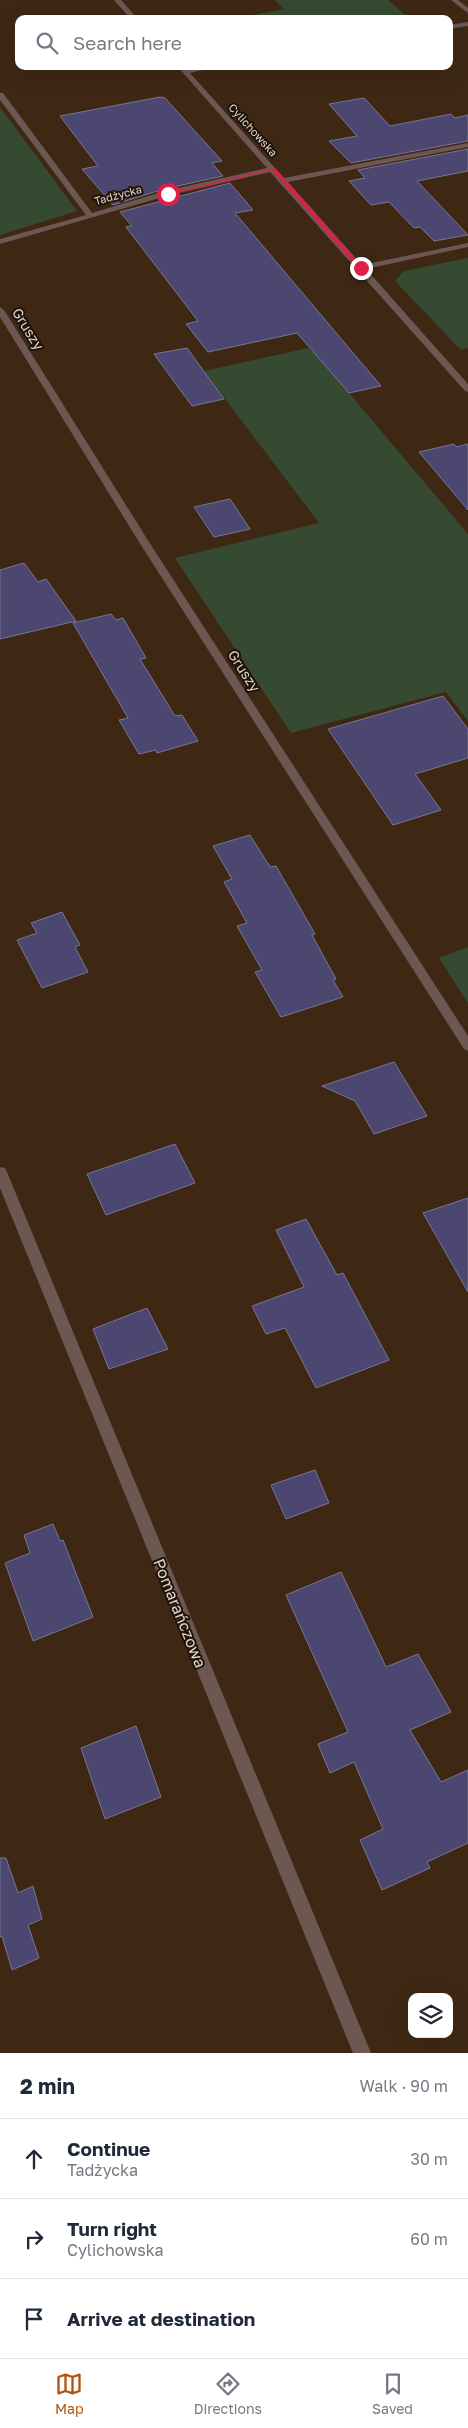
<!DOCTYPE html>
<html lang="en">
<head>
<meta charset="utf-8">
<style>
	:root { --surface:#fff; --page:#f2f2f3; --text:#1f2937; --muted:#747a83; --line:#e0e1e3; --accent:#b45309 }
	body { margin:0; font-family:"Golos Text",sans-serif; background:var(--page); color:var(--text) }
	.controls { position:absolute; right:15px; bottom:15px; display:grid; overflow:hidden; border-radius:10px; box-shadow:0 5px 20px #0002 }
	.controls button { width:45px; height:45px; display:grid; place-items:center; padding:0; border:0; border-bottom:1px solid var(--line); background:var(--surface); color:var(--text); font:25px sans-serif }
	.stop { position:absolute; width:15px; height:15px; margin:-11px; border:4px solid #e11d48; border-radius:50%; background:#fff }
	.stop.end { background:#e11d48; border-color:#fff; box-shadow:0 1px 5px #0008 }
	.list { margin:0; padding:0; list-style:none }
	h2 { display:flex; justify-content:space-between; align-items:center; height:65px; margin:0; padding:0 20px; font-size:21px }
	h2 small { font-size:16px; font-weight:400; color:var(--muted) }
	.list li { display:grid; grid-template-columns:32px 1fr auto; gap:15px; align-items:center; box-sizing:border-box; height:80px; padding:0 20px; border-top:1px solid var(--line) }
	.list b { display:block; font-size:19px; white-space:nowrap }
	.list p { margin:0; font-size:16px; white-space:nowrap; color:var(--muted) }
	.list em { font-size:16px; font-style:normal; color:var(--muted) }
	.icon { flex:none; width:28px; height:28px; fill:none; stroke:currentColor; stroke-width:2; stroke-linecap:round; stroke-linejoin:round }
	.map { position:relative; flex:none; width:468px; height:2053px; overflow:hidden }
	.search { position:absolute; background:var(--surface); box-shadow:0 5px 20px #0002; left:15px; right:15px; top:15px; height:55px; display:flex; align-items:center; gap:12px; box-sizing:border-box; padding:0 18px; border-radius:10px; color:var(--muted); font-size:19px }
	.sheet { height:305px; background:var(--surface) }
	nav { display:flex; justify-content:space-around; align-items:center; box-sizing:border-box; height:70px; border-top:1px solid var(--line); background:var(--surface); font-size:14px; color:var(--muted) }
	nav a { display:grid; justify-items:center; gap:2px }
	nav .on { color:var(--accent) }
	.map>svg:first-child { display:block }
	.green { fill:#364a31 }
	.building { fill:#4c4770; stroke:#787694 }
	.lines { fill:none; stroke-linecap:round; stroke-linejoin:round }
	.minor { fill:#6d5753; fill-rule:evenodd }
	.route { fill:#e11d48 }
	.labels { text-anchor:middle; stroke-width:4; stroke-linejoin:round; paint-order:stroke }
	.far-street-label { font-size:11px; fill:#e1d2c7; stroke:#1d130b }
	.street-label { font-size:14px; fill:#e1d2c7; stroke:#1d130b }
	.near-street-label { font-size:16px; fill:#e1d2c7; stroke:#1d130b }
</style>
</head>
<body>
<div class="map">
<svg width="468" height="2053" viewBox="0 0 468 2053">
	<rect width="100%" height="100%" fill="#3e2814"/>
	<g class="green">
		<path d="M275 0H388L410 19H231L284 9Z"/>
		<path d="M0 107 77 211 0 235Z"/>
		<path d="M468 258V348L461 350 395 281 404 271Z"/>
		<path d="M308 348 322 361 468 534V721L446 692 291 733 175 558 319 523 204 371Z"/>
		<path d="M468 947V1003L439 958Z"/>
	</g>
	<g class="building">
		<path d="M160 97 165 98 222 161 212 163 223 176 164 189 113 205 82 169 98 166 60 116Z"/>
		<path d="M364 98 390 126 451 114 455 118 468 115V141L351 163 329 141 357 136 329 104Z"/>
		<path d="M468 149V171L417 181 468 235 434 241 420 227 414 228 389 202 371 205 349 181 365 178 358 170Z"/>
		<path d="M230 183 253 210 235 213 381 386 349 393 297 333 208 352 186 324 198 321 126 227 132 226 120 212Z"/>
		<path d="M187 348 224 399 192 406 154 354Z"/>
		<path d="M454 444 456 447 468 444V510L419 452Z"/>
		<path d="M230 499 250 529 214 537 194 507Z"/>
		<path d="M24 563 38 582 46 579 76 621 0 639V570Z"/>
		<path d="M111 614 116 620 123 618 146 658 140 659 175 716 182 715 198 741 157 753 156 750 139 754 119 720 128 718 73 623Z"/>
		<path d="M443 696 468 729V758L415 774 441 810 393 825 328 729Z"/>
		<path d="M250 835 270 867 276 866 315 934 312 935 336 979 333 980 343 997 281 1017 255 972 262 970 237 926 247 923 224 882 232 879 213 846Z"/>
		<path d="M62 912 80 945 75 947 88 972 42 988 17 940 37 933 31 923Z"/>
		<path d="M394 1062 427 1116 374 1134 355 1101 322 1086Z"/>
		<path d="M175 1144 195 1183 106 1215 87 1174Z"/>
		<path d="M468 1198V1292L423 1213Z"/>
		<path d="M306 1219 337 1275 343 1273 389 1360 316 1388 285 1328 266 1334 252 1306 304 1287 276 1230Z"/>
		<path d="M147 1308 168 1349 109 1369 93 1329Z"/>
		<path d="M315 1470 329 1503 286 1519 271 1485Z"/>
		<path d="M53 1524 60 1541 63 1540 93 1617 33 1641 5 1563 30 1553 24 1535Z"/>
		<path d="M341 1572 386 1667 418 1654 451 1712 410 1730 441 1782 468 1770V1843L427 1862 430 1868 382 1890 360 1840 383 1829 354 1762 330 1773 318 1744 348 1732 286 1595Z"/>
		<path d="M136 1726 161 1797 105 1819 81 1748Z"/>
		<path d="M0 1858H6L18 1893 33 1886 42 1919 28 1925 39 1958 12 1970 2 1936 0 1937Z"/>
	</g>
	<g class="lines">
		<g class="minor">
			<path d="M114 0H121L138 19H131Z"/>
			<path d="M451 0H458L468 8V13Z"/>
			<path d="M468 22V26L449 29V25Z"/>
			<path d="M177 66H184L187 70 220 66 190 73 284 178 468 143V147L288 182 362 265 468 243V247L366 269 468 384V392L465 391 270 172 170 195 0 244V239L86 215 0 100V93H3L92 213 165 191 267 168Z"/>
			<path d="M0 307 4 310 149 542 468 1036V1051L464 1049 139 542 0 317Z"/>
			<path d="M0 1167 5 1168 7 1172 371 2053H353L0 1188Z"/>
		</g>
	</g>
	<path class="route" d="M275 168 362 267V269H359L272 170 168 195 166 194Z"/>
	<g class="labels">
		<g class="far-street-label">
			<text transform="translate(253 130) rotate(48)" y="4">Cylichowska</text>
			<text transform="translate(118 195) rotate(-15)" y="4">Tadżycka</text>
		</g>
		<g class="street-label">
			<text transform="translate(28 329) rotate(58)" y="5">Gruszy</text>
			<text transform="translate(244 671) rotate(57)" y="5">Gruszy</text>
		</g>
		<g class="near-street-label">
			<text transform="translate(180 1613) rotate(68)" y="6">Pomarańczowa</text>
		</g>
	</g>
</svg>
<div class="controls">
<button><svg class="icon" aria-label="layers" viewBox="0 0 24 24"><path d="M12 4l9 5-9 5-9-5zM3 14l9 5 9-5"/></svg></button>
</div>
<div class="stop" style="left:168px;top:194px"></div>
<div class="stop end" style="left:361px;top:268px"></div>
<div class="search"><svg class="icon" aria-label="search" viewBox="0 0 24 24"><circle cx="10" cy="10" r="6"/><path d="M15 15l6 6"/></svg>Search here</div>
</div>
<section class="sheet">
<h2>2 min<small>Walk · 90 m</small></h2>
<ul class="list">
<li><svg class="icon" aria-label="ahead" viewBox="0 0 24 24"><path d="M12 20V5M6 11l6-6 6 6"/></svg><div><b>Continue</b><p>Tadżycka</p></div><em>30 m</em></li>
<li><svg class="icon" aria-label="right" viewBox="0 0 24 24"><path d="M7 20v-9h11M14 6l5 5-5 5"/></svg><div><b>Turn right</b><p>Cylichowska</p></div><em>60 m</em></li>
<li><svg class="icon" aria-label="arrive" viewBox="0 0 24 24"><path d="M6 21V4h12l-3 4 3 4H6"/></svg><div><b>Arrive at destination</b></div></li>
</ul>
</section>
<nav>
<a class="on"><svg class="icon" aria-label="map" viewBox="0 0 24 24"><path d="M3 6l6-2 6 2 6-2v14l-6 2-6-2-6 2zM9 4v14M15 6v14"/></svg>Map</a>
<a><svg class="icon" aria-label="directions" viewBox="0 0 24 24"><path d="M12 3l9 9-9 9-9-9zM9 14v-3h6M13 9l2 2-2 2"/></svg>Directions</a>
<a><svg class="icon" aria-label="saved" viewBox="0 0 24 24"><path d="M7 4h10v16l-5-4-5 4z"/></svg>Saved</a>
</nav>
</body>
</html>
